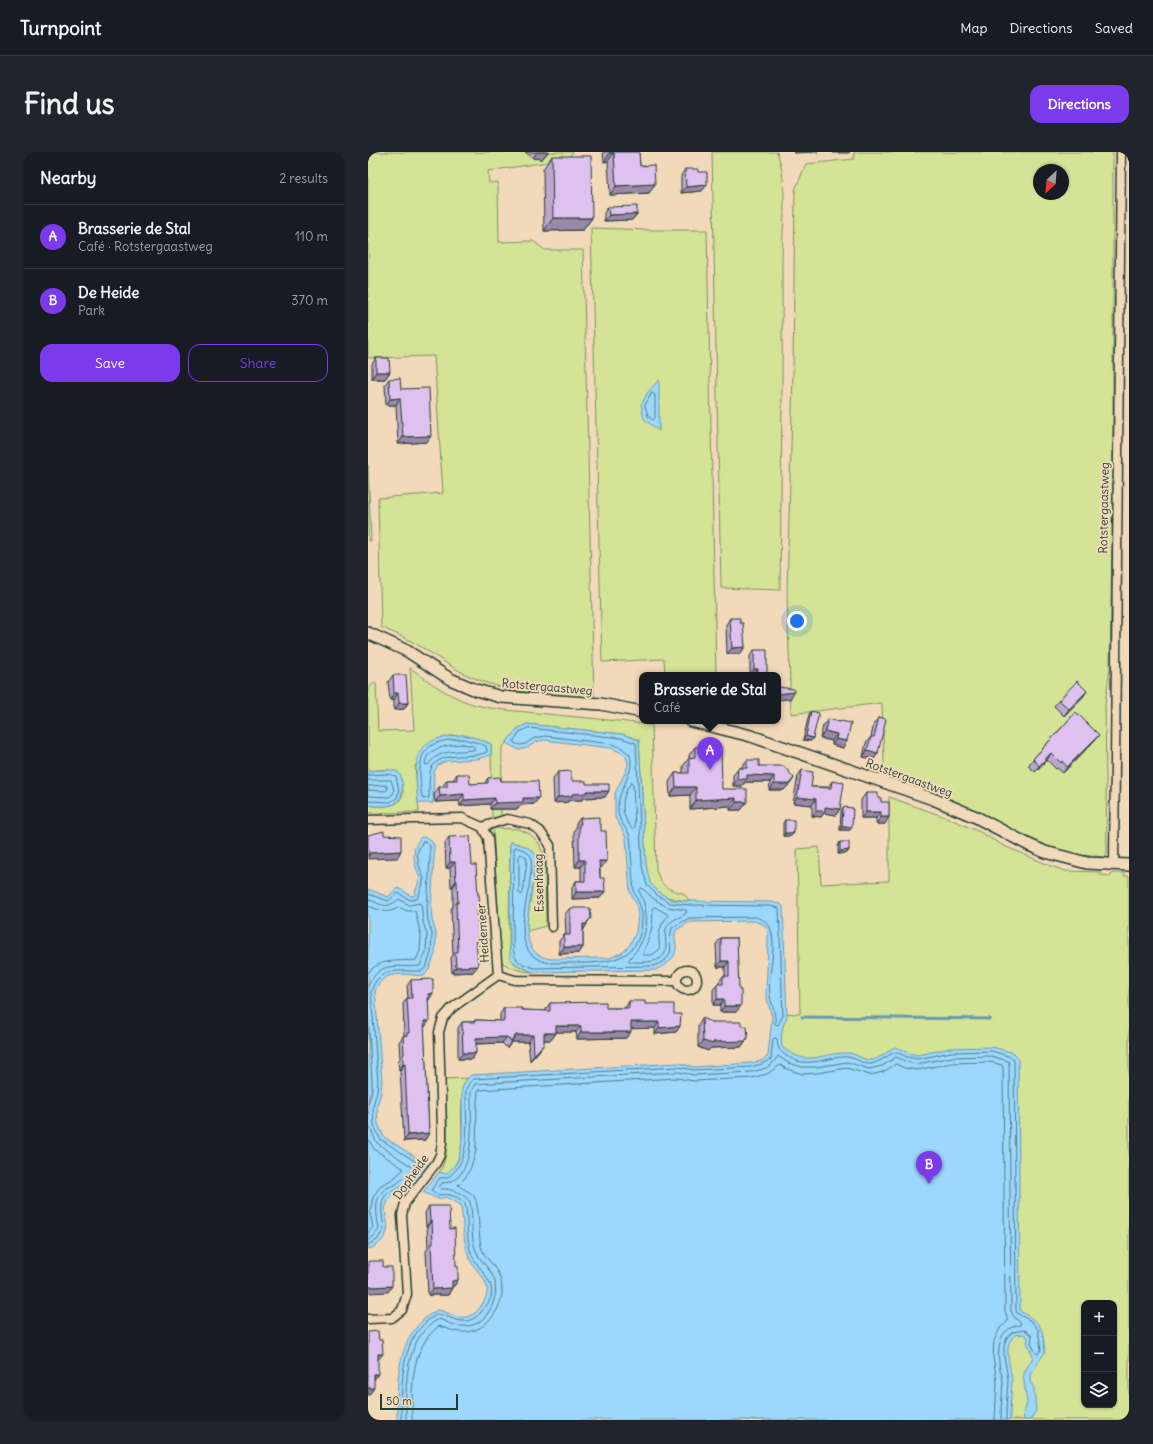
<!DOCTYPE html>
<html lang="en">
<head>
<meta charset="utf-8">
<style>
	:root { --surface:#171b24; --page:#20242c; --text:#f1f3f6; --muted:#9ea1a6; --line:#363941; --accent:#7c3aed }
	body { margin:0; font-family:Delius,sans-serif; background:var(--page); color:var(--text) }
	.controls { position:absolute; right:12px; bottom:12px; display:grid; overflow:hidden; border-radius:8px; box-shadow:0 1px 3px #0004 }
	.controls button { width:36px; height:36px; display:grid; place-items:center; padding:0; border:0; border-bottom:1px solid var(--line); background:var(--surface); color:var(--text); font:20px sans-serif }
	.compass { position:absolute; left:665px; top:12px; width:36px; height:36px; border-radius:50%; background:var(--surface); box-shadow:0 1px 3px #0004; rotate:206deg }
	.scale { position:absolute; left:12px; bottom:10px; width:78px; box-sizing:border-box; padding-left:4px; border:2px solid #1f3d34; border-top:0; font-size:11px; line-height:14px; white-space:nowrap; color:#1f3d34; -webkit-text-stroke:3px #f2d9ba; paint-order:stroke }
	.you { position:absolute; left:429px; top:469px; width:14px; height:14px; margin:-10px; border:3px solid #fff; border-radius:50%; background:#1a73e8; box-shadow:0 0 0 6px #1a73e833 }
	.badge { display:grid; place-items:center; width:26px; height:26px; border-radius:50%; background:var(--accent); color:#fff; font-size:13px; font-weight:700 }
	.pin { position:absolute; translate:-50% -33px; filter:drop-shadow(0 1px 2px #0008) }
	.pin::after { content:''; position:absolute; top:21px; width:14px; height:12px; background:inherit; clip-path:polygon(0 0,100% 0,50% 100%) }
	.popup { position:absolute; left:271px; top:520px; width:142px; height:52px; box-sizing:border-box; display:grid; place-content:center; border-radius:8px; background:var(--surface); filter:drop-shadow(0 1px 3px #0005); font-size:13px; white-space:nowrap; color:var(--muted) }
	.popup b { font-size:15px; color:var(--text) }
	.popup::after { content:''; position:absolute; left:50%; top:100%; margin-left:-8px; border:8px solid transparent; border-top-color:var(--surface) }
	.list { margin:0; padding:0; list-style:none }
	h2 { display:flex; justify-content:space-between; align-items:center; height:52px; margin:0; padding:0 16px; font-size:17px }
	h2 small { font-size:13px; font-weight:400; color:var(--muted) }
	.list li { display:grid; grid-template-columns:26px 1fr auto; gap:12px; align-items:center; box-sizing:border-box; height:64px; padding:0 16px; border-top:1px solid var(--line) }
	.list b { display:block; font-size:15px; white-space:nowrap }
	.list p { margin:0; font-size:13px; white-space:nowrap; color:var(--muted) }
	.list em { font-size:13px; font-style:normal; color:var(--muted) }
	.actions { display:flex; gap:8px; padding:12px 16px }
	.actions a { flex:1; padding:9px 0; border:1px solid var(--accent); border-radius:12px; text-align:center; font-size:14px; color:var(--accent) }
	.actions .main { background:var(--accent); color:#fff }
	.icon { flex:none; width:22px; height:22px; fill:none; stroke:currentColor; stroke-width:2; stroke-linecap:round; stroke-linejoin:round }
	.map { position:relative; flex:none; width:761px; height:1268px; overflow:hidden; border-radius:12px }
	header { display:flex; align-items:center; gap:24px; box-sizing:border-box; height:56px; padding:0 20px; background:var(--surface); border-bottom:1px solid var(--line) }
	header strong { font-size:19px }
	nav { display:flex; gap:22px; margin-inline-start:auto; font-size:14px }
	.intro { display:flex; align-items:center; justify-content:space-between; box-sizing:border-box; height:96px; padding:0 24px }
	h1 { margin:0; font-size:28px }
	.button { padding:10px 18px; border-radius:12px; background:var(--accent); color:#fff; font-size:14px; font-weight:700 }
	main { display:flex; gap:24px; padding:0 24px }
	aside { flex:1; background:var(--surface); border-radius:12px; box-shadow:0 1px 3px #0004 }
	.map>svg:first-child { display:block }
	.green { fill:#d5e396; stroke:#7a9065; fill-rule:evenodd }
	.water { fill:#9cd7fd; stroke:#6a99ad }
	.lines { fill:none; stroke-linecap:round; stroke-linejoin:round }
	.shore { stroke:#517b84; stroke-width:1 }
	.stream { stroke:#6a99ad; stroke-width:3 }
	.minor-casing { stroke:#1f3d34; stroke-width:11 }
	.tertiary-casing { stroke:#1f3d34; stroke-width:14 }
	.minor { stroke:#f2d9ba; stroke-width:8 }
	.tertiary { stroke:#f2d9ba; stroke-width:11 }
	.wall { fill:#bfa6cd; stroke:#1f3d34 }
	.shaded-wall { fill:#9b87a7; stroke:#1f3d34 }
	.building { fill:#dec1ee; stroke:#1f3d34 }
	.labels { text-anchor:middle; stroke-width:4; stroke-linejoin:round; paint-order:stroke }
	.street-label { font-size:12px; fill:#1f3d34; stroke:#f2d9ba }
</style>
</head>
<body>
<header>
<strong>Turnpoint</strong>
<nav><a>Map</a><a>Directions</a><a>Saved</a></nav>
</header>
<div class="intro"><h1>Find us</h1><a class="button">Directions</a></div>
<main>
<aside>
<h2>Nearby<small>2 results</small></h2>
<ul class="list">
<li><span class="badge">A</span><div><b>Brasserie de Stal</b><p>Café · Rotstergaastweg</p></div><em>110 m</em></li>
<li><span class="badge">B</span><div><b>De Heide</b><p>Park</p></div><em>370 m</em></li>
</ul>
<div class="actions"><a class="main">Save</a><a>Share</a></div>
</aside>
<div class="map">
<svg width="761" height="1268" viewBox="0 0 761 1268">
	<rect width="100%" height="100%" fill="#f2d9ba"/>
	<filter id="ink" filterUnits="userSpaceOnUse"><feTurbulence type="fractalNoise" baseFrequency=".025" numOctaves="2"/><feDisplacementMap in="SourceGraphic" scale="8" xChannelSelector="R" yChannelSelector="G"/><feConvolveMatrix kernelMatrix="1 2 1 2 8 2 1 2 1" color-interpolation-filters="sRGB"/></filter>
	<g filter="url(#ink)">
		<g class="green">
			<path d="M0 0H205L200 7 120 19 121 31 130 30V33L131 90 165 89 177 98H215L226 547C183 544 147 543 106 526 84 517 65 501 43 489 34 484 23 480 13 475L10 346 75 341 66 204 0 206Z"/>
			<path d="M344 0H409C421 31 414 77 414 111 415 220 413 329 412 438L353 436Z"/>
			<path d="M486 0H745V313L742 516 737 552 739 700 738 705 700 702 684 697 650 683 607 658 519 627 516 611 514 551 423 562 419 439 425 222 427 38 438 12 486 7ZM671 18H695V42H671Z"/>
			<path d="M223 76 285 78H339L348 523H297L296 507 234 510Z"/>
			<path d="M0 313 3 389H0Z"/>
			<path d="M42 516C63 531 83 546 108 553 128 558 149 559 169 561 207 565 246 568 284 573L288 718C294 735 298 737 315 741L322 749C307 748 292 745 282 732 279 727 279 718 278 713L271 588 254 582 159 572 149 577 134 596 133 665 124 666 123 592 108 586 95 583 83 584 65 589 47 614 51 660 0 661V653C11 655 34 657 35 640 35 634 33 627 31 621 22 616 10 618 0 619V536L8 530 10 579 46 578Z"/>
			<path d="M521 645 580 666 612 680 634 693 683 714 697 719 733 720 732 723 743 724 744 721H757L756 724H761V1268H268L408 913 413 861 432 862 429 697 451 695 453 732 521 729ZM716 1151H746V1253H716Z"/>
			<path d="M125 676 151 677 162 682 171 691 177 708 178 774 159 779V770L168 708 151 692 142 690 141 794 146 811 152 815 165 820C153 820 143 816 133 810Z"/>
			<path d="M100 926 98 928C97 935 94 942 94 949 91 976 102 1003 78 1023L71 1020C85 1003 77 949 76 927Z"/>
		</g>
		<g class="water">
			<path d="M291 228V279L276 267 273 253 280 240Z"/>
			<path d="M159 572 254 582 271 588 278 713 282 731 291 740 304 748 322 749 402 750 412 752 415 754 419 865C413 877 413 882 414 895 441 916 450 901 479 901 487 901 495 908 502 908 511 908 519 899 527 895L533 897 540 901 550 903 582 896 624 895 646 901 650 906 652 1159C675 1173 674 1173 677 1200L662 1223V1229L666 1236 668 1259 662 1268H656L655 1264 659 1251 655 1223 665 1205 659 1190 660 1186 656 1182 647 1183C633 1194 644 1216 644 1231 643 1243 642 1255 642 1268H29C29 1227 28 1181 69 1158 79 1159 88 1167 98 1165 105 1164 110 1159 113 1154 131 1129 105 1122 100 1102 95 1087 95 1070 93 1053L78 1045 70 1047 55 1040 71 1020 78 1022C83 1018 87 1014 90 1008 97 991 93 955 94 936L98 928 103 923 311 911 326 915 382 911 393 909 400 904 404 865 398 843 400 790V778L395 772 386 769 322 770 308 778C306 786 307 786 308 793 309 807 298 813 287 818L165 820C156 816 148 814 142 806V690L157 694 167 701 168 708 159 770C159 788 161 803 182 807L241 806 254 801 261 794 268 781 270 763 268 751 262 740 258 686 253 675 247 666V641L258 619 260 612 258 604 252 600 243 596 176 588 168 590 159 596 151 598 138 591 149 577Z"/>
			<path d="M95 583 108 586 123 592V603L109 607 78 609 70 613 66 620 65 651H50C47 607 41 586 95 583Z"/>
			<path d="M20 618C23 618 27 618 29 620 34 622 33 627 34 631 37 655 19 656 0 653V619Z"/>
			<path d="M53 685 61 686 66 693V706L63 756 64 768 68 781 67 802 61 817 56 824C43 823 24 819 14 828 11 831 9 835 7 839L14 929 13 940 9 954 10 972 16 985 60 1013 47 1034 43 1031C39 1034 37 1037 33 1039 28 1043 22 1043 19 1051 13 1064 26 1074 15 1087 11 1092 6 1096 0 1097V737L20 745 29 736 34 738 43 744H46L52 726C46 711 42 698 53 685Z"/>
		</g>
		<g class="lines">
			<g class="shore">
				<path d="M284 241 287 243V266L285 268 280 264 277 254Z"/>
				<path d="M160 576 253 586 268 591 274 714 279 733 289 743 302 751 322 753 401 754 411 756 415 864 410 873 407 872C408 861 404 854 402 844 399 824 409 798 403 778 401 770 394 767 387 765L321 766 304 776C298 795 312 803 286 814L166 816C150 810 146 810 145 793L146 697 147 695 156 698 163 704C168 735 132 803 182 811 221 810 276 820 274 763 274 753 267 746 266 737 264 725 264 713 263 700 263 696 263 690 262 685 260 677 252 671 251 664 245 639 268 625 262 603L254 596 244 592 177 584C174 585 170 585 167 586 158 590 157 596 146 591V588L152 580Z"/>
				<path d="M95 587 107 590 118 594 119 600C102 608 68 597 62 620 61 628 61 637 61 646L55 647C52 640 53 632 52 625 50 593 67 588 95 587Z"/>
				<path d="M95 592 105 594 107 597 105 598C88 600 71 597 60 613L57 612C58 595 82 593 95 592Z"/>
				<path d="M0 623 19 622 28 624 31 639 29 646 22 650 0 649"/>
				<path d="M0 628H23L26 638 25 642 21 645 0 644"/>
				<path d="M263 631 265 633 267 675 265 677C252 666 252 644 263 631Z"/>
				<path d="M0 634 18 633 20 637 18 639 0 638"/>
				<path d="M153 702 158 705 159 708 155 741 153 743 151 741V704Z"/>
				<path d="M274 736 286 747 299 755 318 758 319 760C314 765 305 767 301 772 295 779 298 787 298 794 299 813 274 810 262 810L261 807C281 787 283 763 271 739Z"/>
				<path d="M0 742 20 749 30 741 42 748 49 747 54 735 56 726 51 714 49 701 54 690H59L62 694V706L59 757 60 769 64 781 63 801 58 815 54 819C32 820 11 813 3 840L10 929 9 939 5 954 6 973 12 987 53 1013 54 1016 46 1027C38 1028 37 1033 30 1037 27 1038 24 1039 21 1040 9 1049 15 1065 16 1077L9 1088 0 1093"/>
				<path d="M0 747C15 753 17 758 31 747L41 753 53 751 55 770 59 782 58 800 52 814C28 817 14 806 0 834"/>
				<path d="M0 754C12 758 20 763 31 755L39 759H47L53 783 52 799 48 808C30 810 13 805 0 821"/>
				<path d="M287 755 299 762 300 764C294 770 290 779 291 789 291 793 292 794 291 798L284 803H276L275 801C281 787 287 772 284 757Z"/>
				<path d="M0 863 4 929V938L0 952"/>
				<path d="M0 959 1 974 9 991 47 1017 44 1022C36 1024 34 1028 28 1032 25 1034 22 1034 19 1036 4 1044 9 1063 11 1077L6 1084 0 1088"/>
				<path d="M0 986 6 997 36 1017 25 1027 13 1033 5 1045 2 1061 5 1075 0 1081"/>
				<path d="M33 1268C34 1230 31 1184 69 1162 78 1163 86 1169 96 1169 103 1169 110 1165 114 1159 137 1135 113 1123 104 1103 97 1087 101 1068 97 1051 89 1044 80 1041 70 1043L63 1038 72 1026H79C106 1008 97 966 98 937L102 930 106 927 310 915 326 918 383 915 394 912 403 907 405 887 407 886 409 887C410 898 411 898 419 904 438 918 460 904 480 905 488 906 496 913 503 912 513 910 519 903 528 900L539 905 550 907 583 900 624 899 643 905 646 907 648 1159 650 1162 663 1169 670 1177 673 1198 670 1202 668 1201 663 1191 664 1184 657 1178 645 1180C628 1191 640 1215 640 1230 639 1243 638 1255 638 1268"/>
				<path d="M38 1268C38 1234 35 1186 71 1167 79 1170 87 1175 97 1174 120 1174 132 1145 126 1126 122 1117 113 1110 109 1101 101 1085 106 1066 102 1050 96 1041 82 1036 73 1037L71 1035 74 1031C111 1031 102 963 103 939L107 932 310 920 326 923 384 920 398 916 405 911 410 904 420 911 434 915H449L479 910 501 917 514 914 528 905 537 909 549 912 584 905 623 904 640 909 641 910 643 1159 646 1165 653 1171 652 1173C629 1176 629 1199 632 1218 633 1222 635 1226 635 1230 634 1243 633 1255 633 1268"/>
				<path d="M44 1268C44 1235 42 1196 71 1174 80 1177 89 1181 98 1180 117 1179 135 1157 134 1138 134 1134 133 1129 132 1126 129 1115 118 1108 114 1097 109 1084 113 1053 105 1043 101 1039 94 1037 90 1033L97 1026 103 1015 108 998 109 950 110 938 309 926 326 929 384 926 399 922 412 913 419 917 434 922 450 921 479 916 502 923 515 920 528 912 536 916 549 918 584 911 622 910 634 913 635 915 637 1158 640 1169 632 1176 626 1189 625 1205 629 1230 627 1268"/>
			</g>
			<path class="stream" d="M434 865 622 867"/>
			<g class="minor-casing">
				<g id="minor">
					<path d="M0 668 94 666 114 675 120 686 130 823 147 828 308 829"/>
					<path d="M114 675 139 667 162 672 172 679 182 693 184 775"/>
					<path d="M746 712 753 0"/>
					<circle cx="319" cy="828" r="10"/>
					<path d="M0 1167 24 1166 34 1158 39 1142 34 1063 37 1051 68 1011 72 1003 74 991V978L71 880 75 866 84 856 130 823"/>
				</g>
			</g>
			<g class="tertiary-casing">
				<g id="tertiary">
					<path d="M0 481 39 499 82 527 108 538 133 545 233 552 274 560"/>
					<path d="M323 569 383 584 565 647 608 665 661 693 677 700 719 711 761 713"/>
				</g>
			</g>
			<use href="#minor" class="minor"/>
			<use href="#tertiary" class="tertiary"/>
		</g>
		<g class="wall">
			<path d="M157 0H180L174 7 165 6Z"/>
			<path d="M235 0H271L272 14 287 32 281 41 242 43 240 9 236 10Z"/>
			<path d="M184 4 224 66 215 78 176 79 175 17Z"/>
			<path d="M317 17 330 20 334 39 313 41V24Z"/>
			<path d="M240 55 269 62 264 68 236 69V61Z"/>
			<path d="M8 206 22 220 17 227H4V212Z"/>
			<path d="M21 227 59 290 30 292 28 253H18L17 233Z"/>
			<path d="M362 466 372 471 377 495 372 502H359L358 473Z"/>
			<path d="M386 498 399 523H382V504Z"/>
			<path d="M25 523 40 551 36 557 26 558V548H22L20 530Z"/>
			<path d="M719 539 714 546 696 564 686 554 691 548Z"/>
			<path d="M443 559V589L435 588 441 562Z"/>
			<path d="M708 560 726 589 695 621 689 616 688 617 679 608 667 620 660 614 665 607Z"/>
			<path d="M511 565 510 601 506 607 495 605 498 591 503 585 506 571Z"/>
			<path d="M460 567 471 570 472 569 479 589 475 596 464 593V589L452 586 455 574Z"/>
			<path d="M327 595 354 637 379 650 373 658H362V654L322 657V643L302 644 301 630 307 621H315V614L321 606V603Z"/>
			<path d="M379 608 391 614 426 626 422 632 416 638H401L402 630H377L374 634H365V623L370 616H374V614Z"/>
			<path d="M434 618 443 635H460L464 629 468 663 456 661 453 665 444 664V653L425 651 430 624Z"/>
			<path d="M190 620 204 629 218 632 237 645 215 646 214 648H201L200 650 186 651 185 626Z"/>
			<path d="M89 622 102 632H116L120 626 133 629 166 652 153 653 150 657H122V652L92 654 91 649 67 650 66 642 71 635H74L79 628H85Z"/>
			<path d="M498 641 510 646 513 650 517 672H508V666H493V648Z"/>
			<path d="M475 655 482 678H472L473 659Z"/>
			<path d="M212 666 234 715 232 716V746L204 747V735L208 729H213V715H207L206 678 208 676V672Z"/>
			<path d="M417 668 423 684H415V671Z"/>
			<path d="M81 685 104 713 110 743 112 757 109 761 111 787 108 791 105 820 84 821 83 806 85 803 83 757 85 754V735H83L82 716H78L77 691Z"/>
			<path d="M472 690 481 698 479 701 470 702V694Z"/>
			<path d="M202 756 219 771 215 779V795L211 801 191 802V789L196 783H198L197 762Z"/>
			<path d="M353 786H369L368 860H352V853H345V838L349 832H350V831L355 824H357V815H349L348 792Z"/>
			<path d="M43 828 65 841 60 848 57 875H56L61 981 57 988 36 989 32 918H31L30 909 32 907 31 890 35 884 36 883 35 852 39 846H40L39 834Z"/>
			<path d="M261 849 277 852 306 862 312 874 308 880 287 882V876H263L258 886 209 887 208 880H188V881L183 888H176L171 899 162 909 160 890H144L139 896 134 891 108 892 104 907H90V876L94 870H105L107 868 132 869V862L136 856 154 858 178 859V857L182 851 238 856H257Z"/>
			<path d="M334 866 344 870 373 874 380 886 373 895 343 896 340 899 330 895V873Z"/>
			<path d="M61 1054 82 1077 90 1128 86 1134 84 1135 80 1143H60L58 1099 60 1096 59 1075H58L57 1061Z"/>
		</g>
		<g class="shaded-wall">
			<path d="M169 0H180L174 7 165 6Z"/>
			<path d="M426 0H450L425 1Z"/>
			<path d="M466 0H482L481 1H465Z"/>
			<path d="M242 1H246L240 9 236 10Z"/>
			<path d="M287 32 281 41 242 43 248 34Z"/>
			<path d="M339 33 334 39 313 41 318 35Z"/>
			<path d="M269 62 264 68 236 69 241 63Z"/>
			<path d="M185 66H224L215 78 176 79Z"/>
			<path d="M8 220H22L17 227H4Z"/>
			<path d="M32 246 28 253H18L22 247Z"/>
			<path d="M63 284 59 290 30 292 35 285Z"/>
			<path d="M377 495 372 502H359L364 496Z"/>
			<path d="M386 517H390L386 523H382Z"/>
			<path d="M719 539 714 546 696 564 701 557Z"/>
			<path d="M426 540 422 547 410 548V542Z"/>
			<path d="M26 541H30L26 548H22Z"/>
			<path d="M31 551H40L36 557 26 558Z"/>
			<path d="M457 579 469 582 464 589 452 586Z"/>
			<path d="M731 583 726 589 695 621 699 615Z"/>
			<path d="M438 584 445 586 443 589 435 588Z"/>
			<path d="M468 587 479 589 475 596 464 593Z"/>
			<path d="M499 598 510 601 506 607 495 605Z"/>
			<path d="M683 601 679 608 667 620 671 614Z"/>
			<path d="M379 623 406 624 402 630H377L374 634H365L369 627Z"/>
			<path d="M426 626 422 632 416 638H401L406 632Z"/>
			<path d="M308 635H328L322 643 302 644Z"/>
			<path d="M218 639H241L237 645 215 646 214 648H201L200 650 186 651 190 645Z"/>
			<path d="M96 642 91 649 67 650 72 644Z"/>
			<path d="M429 645 448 647 444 653 425 651Z"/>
			<path d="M127 646 122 652 92 654 96 648Z"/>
			<path d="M155 646H171L166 652 153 653 150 657H122L127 651Z"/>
			<path d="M368 646 362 654 322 657 328 648Z"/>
			<path d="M368 650H379L373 658H362Z"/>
			<path d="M457 655 472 657 468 663 456 661 453 665 444 664 448 659Z"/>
			<path d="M498 660H513L508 666H493Z"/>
			<path d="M513 665H521L517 672H508Z"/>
			<path d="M474 675H484L482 678H472Z"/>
			<path d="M417 681H426L423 684H415Z"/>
			<path d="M481 698 479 701 470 702 472 699Z"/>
			<path d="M33 699 29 706 0 707V703L1 701Z"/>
			<path d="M211 708H217L213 715H207Z"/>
			<path d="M231 709H239L234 715 227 716Z"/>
			<path d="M82 710H87L82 716H78Z"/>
			<path d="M88 729H89L85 735H83Z"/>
			<path d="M208 740H237L232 746 204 747Z"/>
			<path d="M223 766 218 772H219L215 779V772Z"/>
			<path d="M196 795H215L211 801 191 802Z"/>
			<path d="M353 809H361L357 815H349Z"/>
			<path d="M110 814 105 820 84 821 88 815Z"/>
			<path d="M65 841 61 848H56L60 842Z"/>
			<path d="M349 847H356L352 853H345Z"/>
			<path d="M356 854H373L368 860H352Z"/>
			<path d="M56 869H61L57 875H52Z"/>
			<path d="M263 870H291L287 876 258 877Z"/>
			<path d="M188 874H213L208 880H183Z"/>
			<path d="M312 874 308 880 287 882 291 876Z"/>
			<path d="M213 880H263L258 886 209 887Z"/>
			<path d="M176 881H188L183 888H172Z"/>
			<path d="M148 883H165L160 890H144L139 896Z"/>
			<path d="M139 885 134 891 103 892 108 886Z"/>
			<path d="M380 886 373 895 343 896 340 899 330 895 335 889 345 890Z"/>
			<path d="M176 892 171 899 162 909 166 903Z"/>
			<path d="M95 901H108L104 907H90Z"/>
			<path d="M35 912H37L32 918H31Z"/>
			<path d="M61 981 57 988 36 989 40 983Z"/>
			<path d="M62 1069H64L59 1075H58Z"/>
			<path d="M90 1128 86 1134 79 1135 84 1129Z"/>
			<path d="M24 1134 20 1140 0 1141V1135Z"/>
			<path d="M84 1136 80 1143H60L65 1137Z"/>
			<path d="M10 1202H15L10 1208H5Z"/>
			<path d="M6 1222H10L6 1228Z"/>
			<path d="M0 1236H6L1 1243H0Z"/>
		</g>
		<g class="building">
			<path d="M241 0H271L272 14 286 13 287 32 248 34 246 1H242Z"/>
			<path d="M184 4H223L224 66H185Z"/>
			<path d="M317 17H330V20H339V33L318 35Z"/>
			<path d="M269 54V62L241 63 240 55Z"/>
			<path d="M8 206H21L22 220H8Z"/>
			<path d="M32 226 33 237 61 236 63 284 35 285 32 246 22 247 21 227Z"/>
			<path d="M362 466H372V471H375L377 495 364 496Z"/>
			<path d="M386 498H399V523H389L390 517H386Z"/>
			<path d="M25 523H38L40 551H31L30 541H26Z"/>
			<path d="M709 529 719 539 701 557 691 548Z"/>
			<path d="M410 535 426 537V540L410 542Z"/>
			<path d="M443 559 451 561 445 586 438 584Z"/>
			<path d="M708 560 731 583 699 615 694 609 693 611 683 601 671 614 665 607Z"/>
			<path d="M511 565 518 567 510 601 499 598 503 585H506Z"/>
			<path d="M460 567 472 570V569L483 571 479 589 468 587 469 582 457 579Z"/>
			<path d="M327 595H353L354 637H379V650H368V646L328 648V635H308L307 621H321V606L327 605Z"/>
			<path d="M379 608H391V614H416L426 626 421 632H406V624L379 623V627H369L370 616H379Z"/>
			<path d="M434 618 445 620 443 635 463 636 464 629 476 631 472 657 457 655V659H448V647L429 645Z"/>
			<path d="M203 619 204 629H218V632H241V639H218V641L204 642V644L190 645V620Z"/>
			<path d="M89 622H101L102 632 120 631V626L132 625 133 629H170L171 646H155V650L127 651V646L96 648V642L72 644 71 635H79V628H89Z"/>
			<path d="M498 641H510V646H513V650H521V665H513V660H498Z"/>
			<path d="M475 655 485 656 484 675H474Z"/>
			<path d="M231 665V672H233V679H238L239 709H231L232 726H236L237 740H208V729H217V708H211V672H213L212 666Z"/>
			<rect x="417" y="668" width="9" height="13"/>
			<path d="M16 679V683L33 684V699L1 701V704H0V683Z"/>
			<path d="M102 684 104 713H108L110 743H111L112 757 109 758 111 787H108L110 814 88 815 87 800H90L88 751H90L89 729H88L87 710H82L81 685Z"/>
			<path d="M472 690H481V698L472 699Z"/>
			<path d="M202 756H222L223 766 219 770V772H215V795H196V783H202Z"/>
			<path d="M353 786H369L371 838H373V854H356V847H349V832H355V824H361V809H353Z"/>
			<path d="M65 827V841L60 842 61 869H56L61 981 40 983 37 912H35V903L36 902 35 884 39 883V881H41L39 846H44L43 828Z"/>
			<path d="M261 849H277V852H306V862H313L312 874 291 876V870H263V880H213V874H188V881H176V892L166 903 165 883H148L143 889 139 885 108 886V901H95L94 870H107V868L136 869V856H154V858L182 859V851L238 850V856H261Z"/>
			<path d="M334 866 344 870H373V874H379L380 886 378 887V889L345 890V892L335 889Z"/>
			<path d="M61 1054H81L82 1077 87 1076 88 1114H90V1128L84 1129V1136L65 1137 63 1092H65L64 1069H62Z"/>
			<path d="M1 1109H15V1115H24V1134L0 1135V1114H1Z"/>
			<path d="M10 1179 11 1188H14L15 1202H10V1222H6V1236H0V1180Z"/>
		</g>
	</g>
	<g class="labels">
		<g class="street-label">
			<text transform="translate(736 356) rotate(-89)" y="4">Rotstergaastweg</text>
			<text transform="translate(179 535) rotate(5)" y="4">Rotstergaastweg</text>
			<text transform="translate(541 626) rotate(20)" y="4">Rotstergaastweg</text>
			<text transform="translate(171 731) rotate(-91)" y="4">Essenhaag</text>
			<text transform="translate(115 781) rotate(-94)" y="4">Heidemeer</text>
			<text transform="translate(43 1025) rotate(-55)" y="4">Dopheide</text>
		</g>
	</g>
</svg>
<div class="controls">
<button>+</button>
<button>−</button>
<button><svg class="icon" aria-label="layers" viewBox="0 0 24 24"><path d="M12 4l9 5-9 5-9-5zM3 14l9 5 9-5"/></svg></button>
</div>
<svg class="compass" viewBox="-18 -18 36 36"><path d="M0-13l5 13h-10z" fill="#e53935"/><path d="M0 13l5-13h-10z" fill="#9ea1a6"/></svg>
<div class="scale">50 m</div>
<div class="you"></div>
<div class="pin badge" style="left:342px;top:618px">A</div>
<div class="popup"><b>Brasserie de Stal</b>Café</div>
<div class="pin badge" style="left:561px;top:1032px">B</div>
</div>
</main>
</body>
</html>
